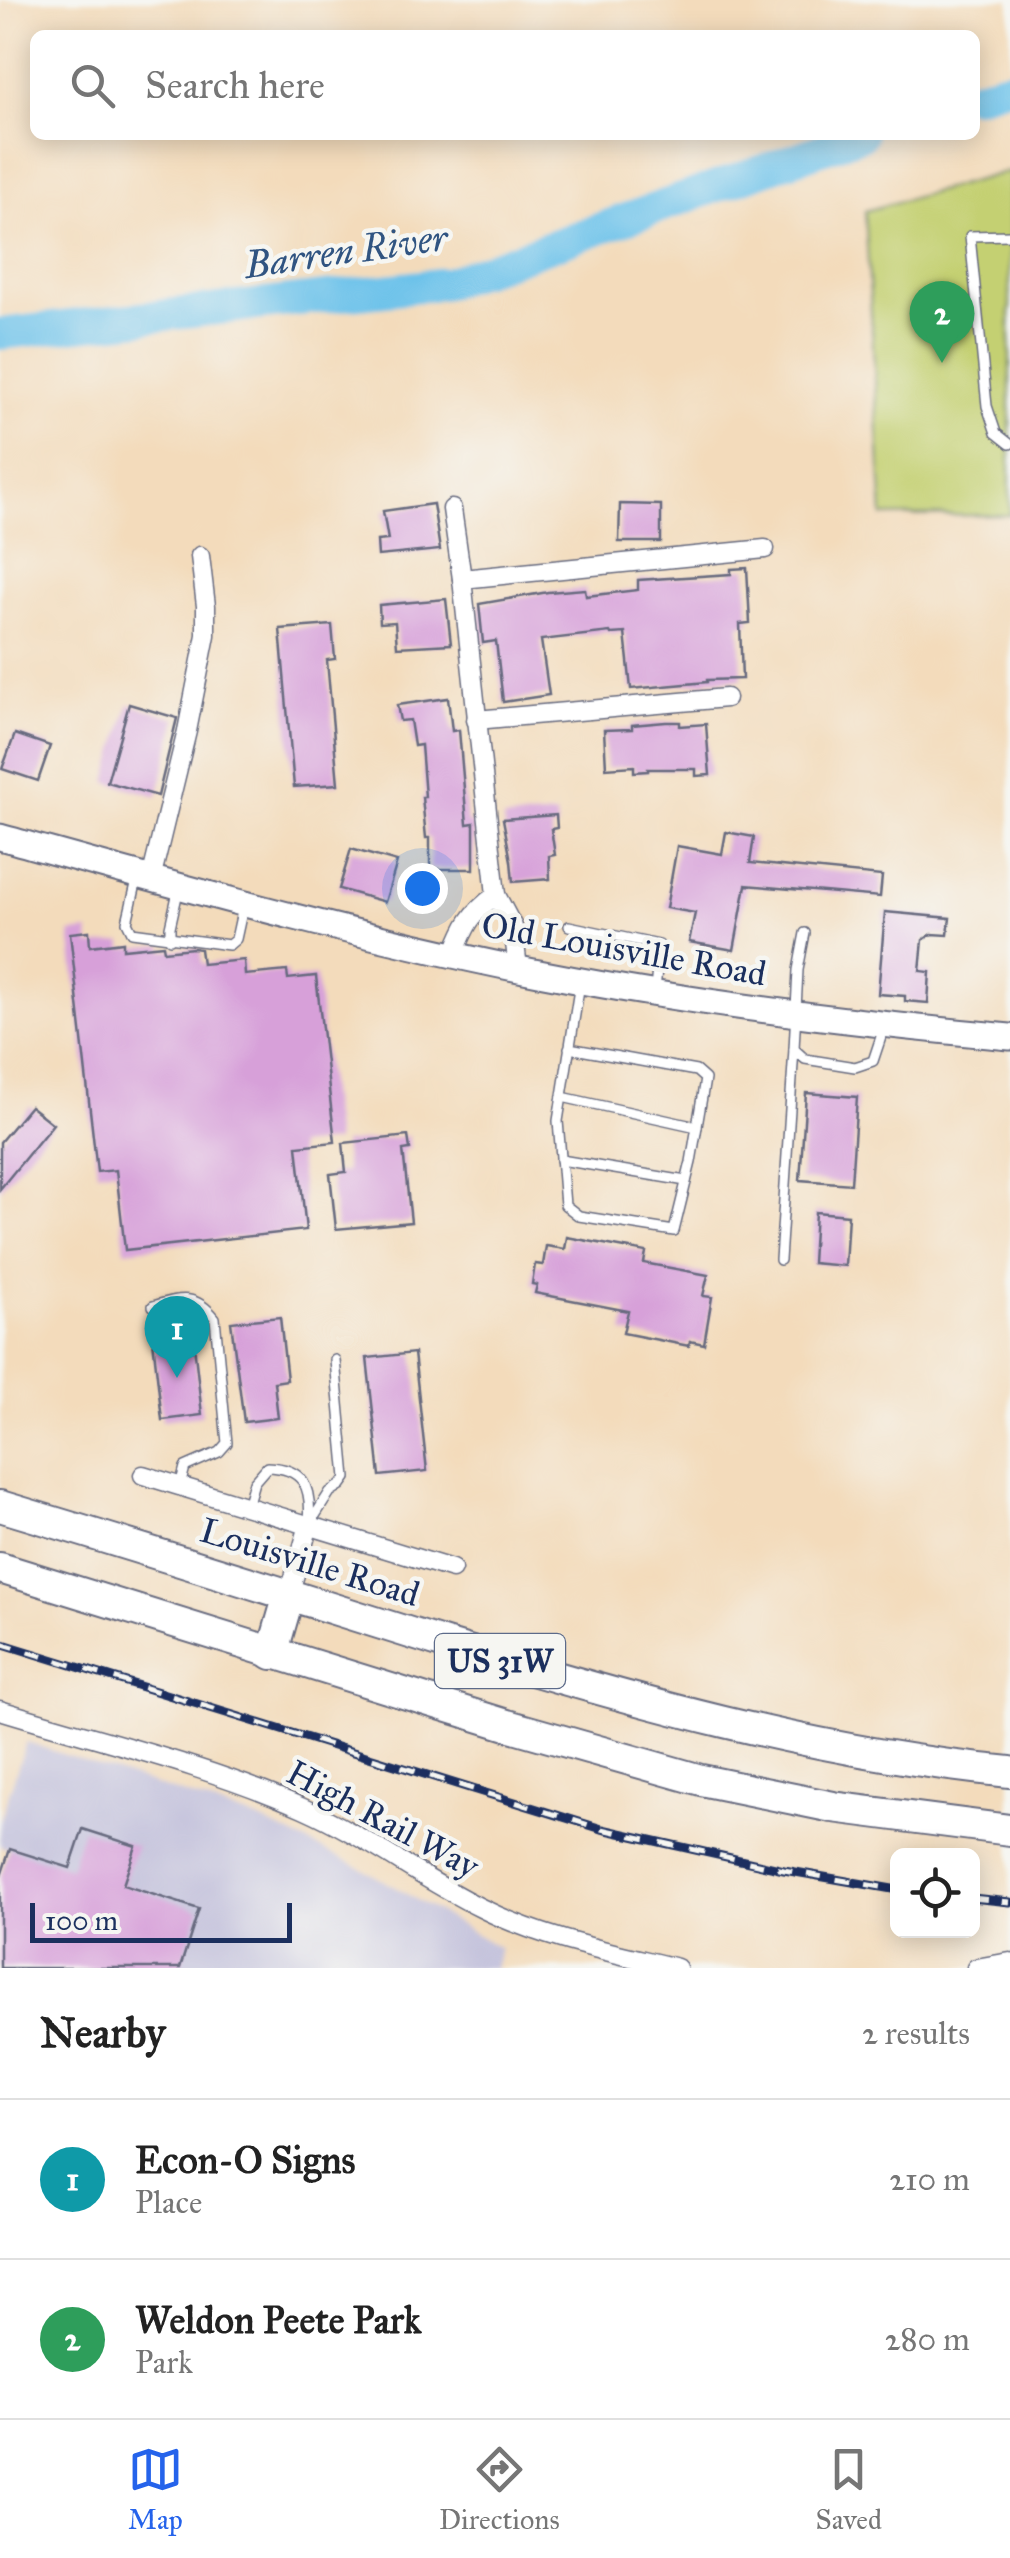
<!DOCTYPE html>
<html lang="en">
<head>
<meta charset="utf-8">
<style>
	:root { --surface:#fff; --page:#f6f6f6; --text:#222; --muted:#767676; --line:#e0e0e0; --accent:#2563eb }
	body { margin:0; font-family:"IM FELL Great Primer",serif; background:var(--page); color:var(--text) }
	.controls { position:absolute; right:30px; bottom:30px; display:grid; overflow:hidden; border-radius:15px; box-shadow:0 5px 25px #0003 }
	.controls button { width:90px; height:90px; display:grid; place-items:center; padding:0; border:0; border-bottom:2px solid var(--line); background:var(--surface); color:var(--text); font:50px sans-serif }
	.scale { position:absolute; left:30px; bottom:25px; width:262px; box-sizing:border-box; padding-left:10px; border:5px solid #1b2f5e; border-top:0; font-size:28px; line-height:35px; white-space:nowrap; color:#1b2f5e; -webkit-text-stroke:8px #f6f6f2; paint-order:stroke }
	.you { position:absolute; left:422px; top:888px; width:35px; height:35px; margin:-25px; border:8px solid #fff; border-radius:50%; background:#1a73e8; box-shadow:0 0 0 15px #1a73e833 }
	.badge { display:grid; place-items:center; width:65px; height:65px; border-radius:50%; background:var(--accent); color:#fff; font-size:32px; font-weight:700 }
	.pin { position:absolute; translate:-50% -82px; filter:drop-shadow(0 2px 5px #0008) }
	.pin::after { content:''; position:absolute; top:52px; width:35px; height:30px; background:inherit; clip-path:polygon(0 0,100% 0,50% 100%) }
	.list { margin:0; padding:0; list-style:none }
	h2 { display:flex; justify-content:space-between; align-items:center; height:130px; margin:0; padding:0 40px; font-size:42px }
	h2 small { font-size:32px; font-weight:400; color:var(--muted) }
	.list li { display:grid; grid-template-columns:65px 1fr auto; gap:30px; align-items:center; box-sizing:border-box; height:160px; padding:0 40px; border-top:2px solid var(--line) }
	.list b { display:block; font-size:38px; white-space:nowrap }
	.list p { margin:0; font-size:32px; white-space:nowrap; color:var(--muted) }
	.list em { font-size:32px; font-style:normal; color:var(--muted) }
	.icon { flex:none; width:55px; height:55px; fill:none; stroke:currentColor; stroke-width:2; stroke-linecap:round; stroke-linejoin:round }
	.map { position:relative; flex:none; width:1010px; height:1968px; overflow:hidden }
	.search { position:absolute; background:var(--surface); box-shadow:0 5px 25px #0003; left:30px; right:30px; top:30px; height:110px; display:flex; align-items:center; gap:25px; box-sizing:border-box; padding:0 35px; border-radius:15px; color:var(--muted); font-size:38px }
	.sheet { height:450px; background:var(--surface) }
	nav { display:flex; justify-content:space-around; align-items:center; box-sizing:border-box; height:140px; border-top:2px solid var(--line); background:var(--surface); font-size:28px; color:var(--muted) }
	nav a { display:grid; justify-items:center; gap:5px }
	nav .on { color:var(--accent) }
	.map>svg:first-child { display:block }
	.industrial { fill:#c3c1db }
	.green { fill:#c4d072; stroke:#708068; stroke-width:2.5 }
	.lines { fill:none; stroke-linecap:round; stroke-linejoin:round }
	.river { stroke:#6dc2ea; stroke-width:32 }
	.building { fill:#d7a0d9 }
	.lane-casing { stroke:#676b7f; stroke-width:12 }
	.street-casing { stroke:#676b7f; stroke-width:21 }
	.secondary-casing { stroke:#676b7f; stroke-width:29 }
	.primary-casing { stroke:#676b7f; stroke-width:34 }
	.lane { stroke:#fff; stroke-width:9 }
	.street { stroke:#fff; stroke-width:18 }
	.secondary { stroke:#fff; stroke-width:25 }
	.primary { stroke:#fff; stroke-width:30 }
	.rail-casing { stroke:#1b2f5e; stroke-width:9 }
	.rail { stroke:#f6f6f2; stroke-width:5; stroke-dasharray:15; stroke-linecap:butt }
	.labels { text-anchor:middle; stroke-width:9; stroke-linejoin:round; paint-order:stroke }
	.shield { fill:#f6f6f2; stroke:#5d6b8a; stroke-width:2.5 }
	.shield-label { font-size:32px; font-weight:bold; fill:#1b2f5e }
	.street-label { font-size:35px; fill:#1b2f5e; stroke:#f6f6f2 }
	.water-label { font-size:38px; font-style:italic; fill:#305481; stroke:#f6f6f2 }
</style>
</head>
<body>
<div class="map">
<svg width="1010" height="1968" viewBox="0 0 1010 1968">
	<rect width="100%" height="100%" fill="#f6f6f2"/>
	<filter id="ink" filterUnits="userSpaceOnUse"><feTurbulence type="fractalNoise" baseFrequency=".01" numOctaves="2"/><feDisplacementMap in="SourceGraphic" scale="20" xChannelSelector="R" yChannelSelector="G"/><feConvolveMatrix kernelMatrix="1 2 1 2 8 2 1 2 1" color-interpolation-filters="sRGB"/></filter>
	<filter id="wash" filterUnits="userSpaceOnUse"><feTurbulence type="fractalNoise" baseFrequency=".0048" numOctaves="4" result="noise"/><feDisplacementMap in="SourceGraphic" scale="40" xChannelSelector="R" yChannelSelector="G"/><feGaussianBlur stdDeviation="2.25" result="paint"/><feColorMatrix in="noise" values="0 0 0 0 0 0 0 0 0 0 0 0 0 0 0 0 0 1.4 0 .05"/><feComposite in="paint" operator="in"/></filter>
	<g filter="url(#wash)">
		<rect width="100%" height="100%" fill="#f3dbbb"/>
		<path class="industrial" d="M26 1742 260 1820 360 1867 500 1948 494 1968H0V1879L9 1849 0 1846V1821Z"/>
		<path class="green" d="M1010 171V515L883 516 865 211Z"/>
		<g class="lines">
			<g class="river">
				<path d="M975 95 1010 85"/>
				<path d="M0 334 447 283 861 135"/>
			</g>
		</g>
		<g id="blocks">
			<g class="building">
				<path d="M433 504 440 550 378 556 377 541 388 540 383 511Z"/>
				<path d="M620 504 661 505V542H619Z"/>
				<path d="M747 568 750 623 740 624 742 679 707 680V682L631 689 625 633 611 634 610 632 541 640 549 695 503 702 496 641 483 643 479 604 548 592 585 589 586 596 638 590V580L731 574V569Z"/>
				<path d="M446 599 451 644 397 647 395 622 380 623 379 605Z"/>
				<path d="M332 625 335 659 327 660 338 784 294 787 280 629Z"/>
				<path d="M448 698 452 731 459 730 467 824 474 823V869H430V838H426L422 797H425L421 745 414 746 410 720 400 721 397 705Z"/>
				<path d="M129 704 177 718 158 796 107 782Z"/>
				<path d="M666 722H680V726L706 724 710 775 696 776V769H648V771L634 772V766L606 768 604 730 632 729V725Z"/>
				<path d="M15 734 50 746 38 781 2 769Z"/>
				<path d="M556 815 557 828 551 829 555 855 549 856 550 879 513 882 511 861 503 819Z"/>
				<path d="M726 832 754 837 750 863 882 876 880 897 746 885 734 950 689 942 695 913 666 908 677 846 722 854Z"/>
				<path d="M351 849 397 862 385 902 339 889Z"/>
				<path d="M885 912 950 918 948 935 932 934 923 940 920 971 930 972 928 1003 905 1001V996L878 994Z"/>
				<path d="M89 931 90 946 123 942V949L163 945 164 951 193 948 200 949 202 964 244 960 245 975 287 971 288 979 316 976 335 1142 297 1146 306 1230 125 1250 116 1170 97 1172 70 933Z"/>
				<path d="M806 1093 857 1097 851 1184 800 1180Z"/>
				<path d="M30 1106 53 1124 0 1189V1142Z"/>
				<path d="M408 1136 410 1149 403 1150 411 1222 336 1229 330 1174 346 1172 343 1143Z"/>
				<path d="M815 1212 848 1215 845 1266 812 1263Z"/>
				<path d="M567 1237 646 1252 644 1263 708 1275 703 1296 712 1297 704 1344 690 1341 689 1346 623 1333 628 1311 535 1293 537 1285 532 1284 535 1264 543 1265 546 1246 565 1249Z"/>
				<path d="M280 1317 287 1380 274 1382 278 1418 244 1422 231 1322Z"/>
				<path d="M193 1336 202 1415 162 1420 153 1340Z"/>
				<path d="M414 1353 427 1471 380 1476 367 1358Z"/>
				<path d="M83 1829 136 1846 123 1885 199 1909 180 1968H0V1879L10 1849 70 1868Z"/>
			</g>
		</g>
	</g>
	<g filter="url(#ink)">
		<use href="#blocks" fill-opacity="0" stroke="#676b7f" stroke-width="2.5"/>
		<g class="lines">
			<g class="lane-casing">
				<g id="lane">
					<path d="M1010 235 970 236 987 406 996 433 1010 444"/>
					<path d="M137 880 127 922 132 932 229 945 236 939 243 907"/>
					<path d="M569 926 659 945 655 991"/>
					<path d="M805 933 798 970 794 1049 805 1059 855 1067 873 1061 884 1028"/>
					<path d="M170 939V927L179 887"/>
					<path d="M569 1048 696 1071 705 1079 691 1162 674 1231 579 1216 565 1205 558 1121 580 983"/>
					<path d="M562 1097 697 1127"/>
					<path d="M561 1160 686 1181"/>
					<path d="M780 1260 794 1049"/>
					<path d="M153 1306C181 1298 195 1293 215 1318L227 1443 219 1452 185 1467 180 1486"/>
					<path d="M247 1506 254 1482 267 1467C304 1468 312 1487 309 1522"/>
					<path d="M309 1525 330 1492 341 1485 346 1478 335 1360"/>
				</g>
			</g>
			<g class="street-casing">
				<g id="street">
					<path d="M452 509 462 579 496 895C471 913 465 926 454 954"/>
					<path d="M462 579 765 549"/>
					<path d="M476 720 726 698"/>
					<path d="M151 879 187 731 206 635V606L200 556"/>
					<path d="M496 895 513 927 518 968"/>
					<path d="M143 1475 452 1569"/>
					<path d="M289 1595 309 1525"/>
					<path d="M0 1710C101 1741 206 1765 303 1808 366 1836 420 1878 481 1908 543 1939 611 1952 677 1968"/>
					<path d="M976 1968 1010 1962"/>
				</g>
			</g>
			<g class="secondary-casing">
				<path id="secondary" d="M0 837C181 887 360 938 544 974 698 1004 854 1023 1010 1037"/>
			</g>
			<g class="primary-casing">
				<g id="primary">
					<path d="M0 1506C148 1550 295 1597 442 1643 629 1700 815 1753 1010 1772"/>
					<path d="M0 1568 507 1725 701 1780 833 1807 1010 1830"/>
					<path d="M272 1654 289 1595"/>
				</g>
			</g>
			<use href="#lane" class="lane"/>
			<use href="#street" class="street"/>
			<use href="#secondary" class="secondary"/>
			<use href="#primary" class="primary"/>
			<g class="rail-casing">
				<g id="rail">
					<path d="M0 1643 602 1829 784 1870 898 1890"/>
					<path d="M972 1898 1010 1902"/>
				</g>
			</g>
			<use href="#rail" class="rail"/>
		</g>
	</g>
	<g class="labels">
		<rect class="shield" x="435" y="1634" width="130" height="54" rx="8"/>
		<g class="shield-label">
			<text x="500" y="1672">US 31W</text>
		</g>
		<g class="street-label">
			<text transform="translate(624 949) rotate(10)" y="12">Old Louisville Road</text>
			<text transform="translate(310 1562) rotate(17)" y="12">Louisville Road</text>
			<text transform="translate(383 1819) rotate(28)" y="12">High Rail Way</text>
		</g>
		<g class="water-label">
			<text transform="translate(346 251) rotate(-8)" y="13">Barren River</text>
		</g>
	</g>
</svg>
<div class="controls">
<button><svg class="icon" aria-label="locate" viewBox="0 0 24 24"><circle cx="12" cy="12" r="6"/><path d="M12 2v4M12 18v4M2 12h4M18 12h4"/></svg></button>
</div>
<div class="scale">100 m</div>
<div class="you"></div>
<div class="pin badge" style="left:177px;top:1378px;background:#0f9aa8">1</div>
<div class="pin badge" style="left:942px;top:363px;background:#2e9e5b">2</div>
<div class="search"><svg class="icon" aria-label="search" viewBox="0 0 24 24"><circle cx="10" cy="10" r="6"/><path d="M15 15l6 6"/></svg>Search here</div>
</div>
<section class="sheet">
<h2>Nearby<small>2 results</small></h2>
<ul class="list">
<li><span class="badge" style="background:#0f9aa8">1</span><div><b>Econ-O Signs</b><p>Place</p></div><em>210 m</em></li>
<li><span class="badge" style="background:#2e9e5b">2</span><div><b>Weldon Peete Park</b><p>Park</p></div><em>280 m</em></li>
</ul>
</section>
<nav>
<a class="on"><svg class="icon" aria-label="map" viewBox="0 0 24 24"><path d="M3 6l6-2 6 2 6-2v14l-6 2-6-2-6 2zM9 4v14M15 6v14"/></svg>Map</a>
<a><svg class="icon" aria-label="directions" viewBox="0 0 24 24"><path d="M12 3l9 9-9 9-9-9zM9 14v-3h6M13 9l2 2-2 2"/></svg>Directions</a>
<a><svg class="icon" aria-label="saved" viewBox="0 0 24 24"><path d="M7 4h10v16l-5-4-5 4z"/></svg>Saved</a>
</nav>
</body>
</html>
